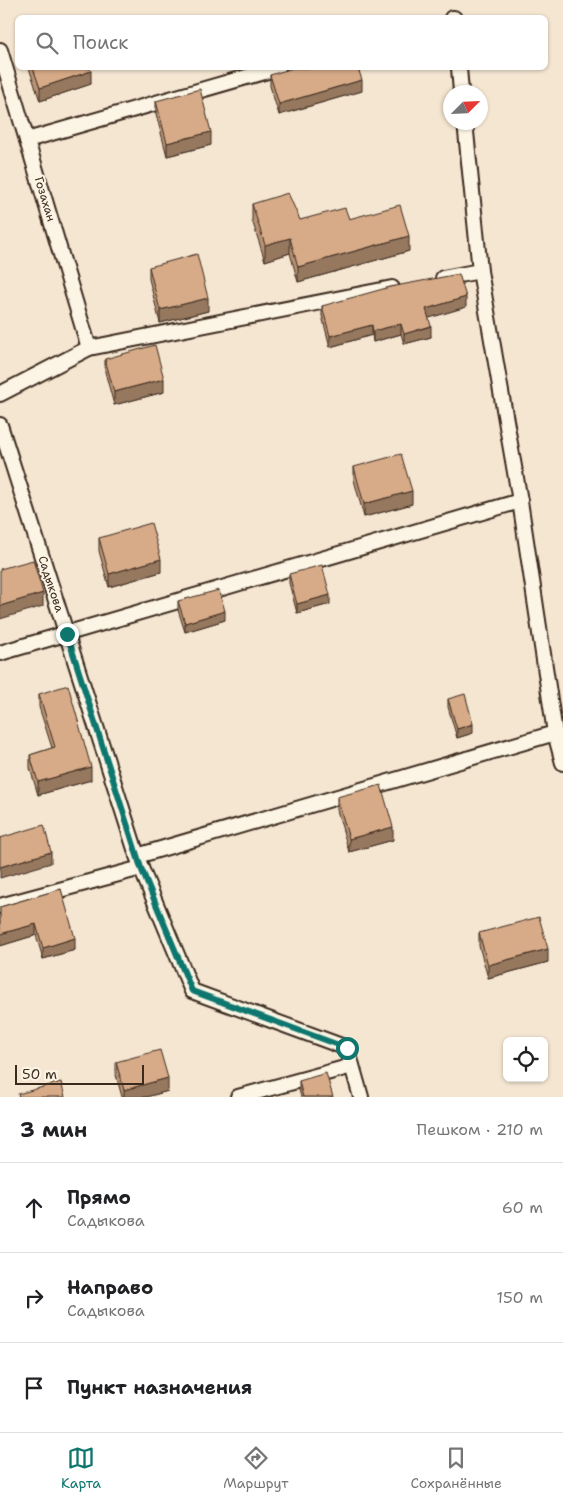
<!DOCTYPE html>
<html lang="ru">
<head>
<meta charset="utf-8">
<style>
	:root { --surface:#fff; --page:#f6f6f6; --text:#202124; --muted:#757577; --line:#e0e0e0; --accent:#0f766e }
	body { margin:0; font-family:"Shantell Sans",sans-serif; background:var(--page); color:var(--text) }
	.controls { position:absolute; right:15px; bottom:15px; display:grid; overflow:hidden; border-radius:8px; box-shadow:0 1px 4px #0004 }
	.controls button { width:45px; height:45px; display:grid; place-items:center; padding:0; border:0; border-bottom:1px solid var(--line); background:var(--surface); color:var(--text); font:25px sans-serif }
	.compass { position:absolute; left:443px; top:85px; width:45px; height:45px; border-radius:50%; background:var(--surface); box-shadow:0 1px 4px #0004; rotate:66deg }
	.scale { position:absolute; left:15px; bottom:12px; width:129px; box-sizing:border-box; padding-left:5px; border:2px solid #3b2a1e; border-top:0; font-size:14px; line-height:18px; white-space:nowrap; color:#3b2a1e; -webkit-text-stroke:4px #fcf5e5; paint-order:stroke }
	.stop { position:absolute; width:15px; height:15px; margin:-11px; border:4px solid #0f766e; border-radius:50%; background:#fff }
	.stop.end { background:#0f766e; border-color:#fff; box-shadow:0 1px 5px #0008 }
	.list { margin:0; padding:0; list-style:none }
	h2 { display:flex; justify-content:space-between; align-items:center; height:65px; margin:0; padding:0 20px; font-size:21px }
	h2 small { font-size:16px; font-weight:400; color:var(--muted) }
	.list li { display:grid; grid-template-columns:32px 1fr auto; gap:15px; align-items:center; box-sizing:border-box; height:90px; padding:0 20px; border-top:1px solid var(--line) }
	.list b { display:block; font-size:19px; white-space:nowrap }
	.list p { margin:0; font-size:16px; white-space:nowrap; color:var(--muted) }
	.list em { font-size:16px; font-style:normal; color:var(--muted) }
	.icon { flex:none; width:28px; height:28px; fill:none; stroke:currentColor; stroke-width:2; stroke-linecap:round; stroke-linejoin:round }
	.map { position:relative; flex:none; width:563px; height:1097px; overflow:hidden }
	.search { position:absolute; background:var(--surface); box-shadow:0 1px 4px #0004; left:15px; right:15px; top:15px; height:55px; display:flex; align-items:center; gap:12px; box-sizing:border-box; padding:0 18px; border-radius:8px; color:var(--muted); font-size:19px }
	.sheet { height:335px; background:var(--surface) }
	nav { display:flex; justify-content:space-around; align-items:center; box-sizing:border-box; height:70px; border-top:1px solid var(--line); background:var(--surface); font-size:14px; color:var(--muted) }
	nav a { display:grid; justify-items:center; gap:2px }
	nav .on { color:var(--accent) }
	.map>svg:first-child { display:block }
	.lines { fill:none; stroke-linecap:round; stroke-linejoin:round }
	.minor-casing { stroke:#3b2a1e; stroke-width:18 }
	.minor { stroke:#fcf5e5; stroke-width:14 }
	.wall { fill:#b99375; stroke:#3b2a1e }
	.shaded-wall { fill:#96785f; stroke:#3b2a1e }
	.building { fill:#d7ab88; stroke:#3b2a1e }
	.route { stroke:#0f766e; stroke-width:6 }
	.labels { text-anchor:middle; stroke-width:4; stroke-linejoin:round; paint-order:stroke }
	.street-label { font-size:12px; fill:#3b2a1e; stroke:#fcf5e5 }
</style>
</head>
<body>
<div class="map">
<svg width="563" height="1097" viewBox="0 0 563 1097">
	<rect width="100%" height="100%" fill="#f5e6d2"/>
	<filter id="ink" filterUnits="userSpaceOnUse"><feTurbulence type="fractalNoise" baseFrequency=".02" numOctaves="2"/><feDisplacementMap in="SourceGraphic" scale="10" xChannelSelector="R" yChannelSelector="G"/><feConvolveMatrix kernelMatrix="1 2 1 2 8 2 1 2 1" color-interpolation-filters="sRGB"/></filter>
	<g filter="url(#ink)">
		<g class="lines">
			<g class="minor-casing">
				<g id="minor">
					<path d="M452 18H454"/>
					<path d="M0 50 89 348"/>
					<path d="M459 68 461 92"/>
					<path d="M465 122 480 271 520 501 555 733 563 763"/>
					<path d="M27 140 278 68"/>
					<path d="M443 278 480 271"/>
					<path d="M0 394 89 348 392 288"/>
					<path d="M0 425 141 868 192 991 347 1048 361 1097"/>
					<path d="M0 653 520 501"/>
					<path d="M137 856 555 733"/>
					<path d="M0 906 141 868"/>
					<path d="M238 1097 352 1066"/>
				</g>
			</g>
			<use href="#minor" class="minor"/>
		</g>
		<g class="wall">
			<path d="M29 68H89L91 84 40 101Z"/>
			<path d="M270 75 362 91 279 115 270 86Z"/>
			<path d="M156 101 211 145 167 156 156 114Z"/>
			<path d="M252 204 300 220 349 219 409 251 298 282 290 253 265 261 252 220Z"/>
			<path d="M149 267 208 311 160 323 149 279Z"/>
			<path d="M322 306 466 307 428 318 431 337 404 344 401 334 373 342 372 335 330 347 322 316Z"/>
			<path d="M105 359 164 392 114 405 105 372Z"/>
			<path d="M354 467 412 504 364 517 354 480Z"/>
			<path d="M99 538 161 572 109 587 99 551Z"/>
			<path d="M289 574 330 604 297 613 289 583Z"/>
			<path d="M178 601 225 620 185 632 178 610Z"/>
			<path d="M39 694 91 780 38 795 30 768V755L52 748 39 707Z"/>
			<path d="M448 699 473 733 457 738 448 707Z"/>
			<path d="M337 797 393 840 349 852 337 810Z"/>
			<path d="M61 889 75 950 43 959 36 935 0 946V907Z"/>
			<path d="M479 933 548 962 488 978 479 946Z"/>
			<path d="M116 1062 168 1091 146 1097H122L116 1075Z"/>
			<path d="M299 1081 333 1097H301L299 1090Z"/>
		</g>
		<g class="shaded-wall">
			<path d="M91 71V84L40 101V88Z"/>
			<path d="M362 80V91L279 115V104Z"/>
			<path d="M211 132V145L167 156V143Z"/>
			<path d="M409 236V251L298 282V267Z"/>
			<path d="M290 238V253L265 261V245Z"/>
			<path d="M466 297V307L426 319V309Z"/>
			<path d="M208 298V311L160 323V310Z"/>
			<path d="M401 324V334L373 342V331Z"/>
			<path d="M372 325V335L330 347V336Z"/>
			<path d="M431 326V337L404 344V334Z"/>
			<path d="M164 379V392L114 405V392Z"/>
			<path d="M412 491V504L364 517V504Z"/>
			<path d="M161 559V572L109 587V574Z"/>
			<path d="M43 593V606L0 619V606Z"/>
			<path d="M330 595V604L297 613V604Z"/>
			<path d="M225 611V620L185 632V623Z"/>
			<path d="M473 724V733L457 738V729Z"/>
			<path d="M91 767V780L38 795V782Z"/>
			<path d="M393 827V840L349 852V839Z"/>
			<path d="M51 852V863L0 878V867Z"/>
			<path d="M36 924V935L0 946V934Z"/>
			<path d="M75 938V950L43 959V948Z"/>
			<path d="M548 949V962L488 978V965Z"/>
			<path d="M168 1078V1091L146 1097H124V1090Z"/>
		</g>
		<g class="building">
			<path d="M33 68H89L91 71 40 88Z"/>
			<path d="M293 68H358L362 80 279 104 270 75Z"/>
			<path d="M200 89 211 132 167 143 156 101Z"/>
			<path d="M288 193 300 220 345 208 349 219 400 205 409 236 298 267 290 238 265 245 252 204Z"/>
			<path d="M197 254 208 298 160 310 149 267Z"/>
			<path d="M459 274 466 297 426 309 431 326 404 334 401 324 373 331 372 325 330 336 322 306 390 287Z"/>
			<path d="M155 345 164 379 114 392 105 359Z"/>
			<path d="M401 454 412 491 364 504 354 467Z"/>
			<path d="M151 523 161 559 109 574 99 538Z"/>
			<path d="M33 560 43 593 0 606V569Z"/>
			<path d="M322 565 330 595 297 604 289 574Z"/>
			<path d="M219 590 225 611 185 623 178 601Z"/>
			<path d="M68 685 91 767 38 782 30 755 55 747 39 694Z"/>
			<path d="M465 694 473 724 457 729 448 699Z"/>
			<path d="M381 785 393 827 349 839 337 797Z"/>
			<path d="M44 825 51 852 0 867V838Z"/>
			<path d="M61 889 75 938 43 948 36 924 0 934V907Z"/>
			<path d="M539 917 548 949 488 965 479 933Z"/>
			<path d="M160 1050 168 1078 124 1090 116 1062Z"/>
			<path d="M326 1073 333 1097H303L299 1081Z"/>
			<path d="M61 1082 65 1097H19L18 1094Z"/>
		</g>
	</g>
	<g class="lines" filter="url(#ink)">
		<path class="route" d="M67 634 141 868 192 991 347 1048"/>
	</g>
	<g class="labels">
		<g class="street-label">
			<text transform="translate(45 199) rotate(73)" y="4">Гозахан</text>
			<text transform="translate(51 584) rotate(72)" y="4">Садыкова</text>
		</g>
	</g>
</svg>
<div class="controls">
<button><svg class="icon" aria-label="locate" viewBox="0 0 24 24"><circle cx="12" cy="12" r="6"/><path d="M12 2v4M12 18v4M2 12h4M18 12h4"/></svg></button>
</div>
<svg class="compass" viewBox="-18 -18 36 36"><path d="M0-13l5 13h-10z" fill="#e53935"/><path d="M0 13l5-13h-10z" fill="#757577"/></svg>
<div class="scale">50 m</div>
<div class="stop" style="left:347px;top:1048px"></div>
<div class="stop end" style="left:67px;top:634px"></div>
<div class="search"><svg class="icon" aria-label="search" viewBox="0 0 24 24"><circle cx="10" cy="10" r="6"/><path d="M15 15l6 6"/></svg>Поиск</div>
</div>
<section class="sheet">
<h2>3 мин<small>Пешком · 210 m</small></h2>
<ul class="list">
<li><svg class="icon" aria-label="ahead" viewBox="0 0 24 24"><path d="M12 20V5M6 11l6-6 6 6"/></svg><div><b>Прямо</b><p>Садыкова</p></div><em>60 m</em></li>
<li><svg class="icon" aria-label="right" viewBox="0 0 24 24"><path d="M7 20v-9h11M14 6l5 5-5 5"/></svg><div><b>Направо</b><p>Садыкова</p></div><em>150 m</em></li>
<li><svg class="icon" aria-label="arrive" viewBox="0 0 24 24"><path d="M6 21V4h12l-3 4 3 4H6"/></svg><div><b>Пункт назначения</b></div></li>
</ul>
</section>
<nav>
<a class="on"><svg class="icon" aria-label="map" viewBox="0 0 24 24"><path d="M3 6l6-2 6 2 6-2v14l-6 2-6-2-6 2zM9 4v14M15 6v14"/></svg>Карта</a>
<a><svg class="icon" aria-label="directions" viewBox="0 0 24 24"><path d="M12 3l9 9-9 9-9-9zM9 14v-3h6M13 9l2 2-2 2"/></svg>Маршрут</a>
<a><svg class="icon" aria-label="saved" viewBox="0 0 24 24"><path d="M7 4h10v16l-5-4-5 4z"/></svg>Сохранённые</a>
</nav>
</body>
</html>
